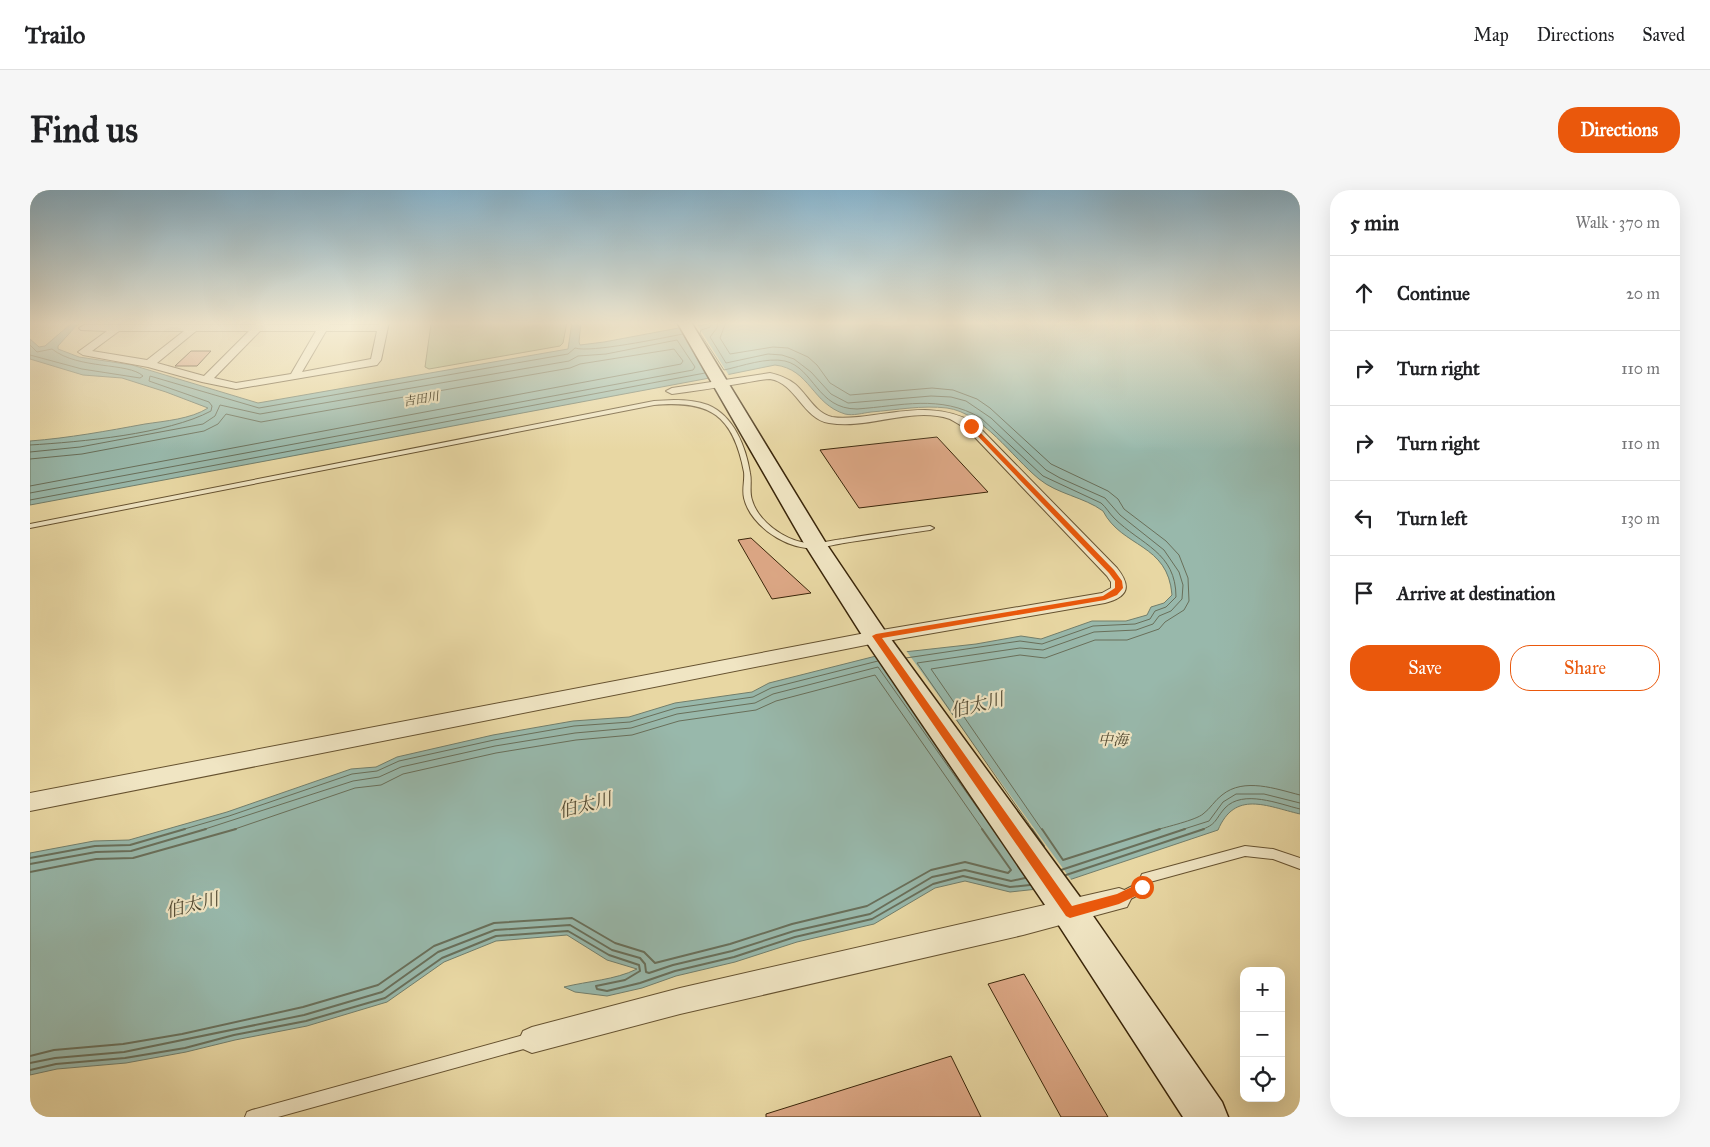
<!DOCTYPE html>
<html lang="en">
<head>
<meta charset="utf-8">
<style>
	:root { --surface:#fff; --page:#f6f6f6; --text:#202124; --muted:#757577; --line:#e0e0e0; --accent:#ea580c }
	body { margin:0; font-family:"IM FELL Great Primer","Noto Serif JP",serif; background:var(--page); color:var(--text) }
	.controls { position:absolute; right:15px; bottom:15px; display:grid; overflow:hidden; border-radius:10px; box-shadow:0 5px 20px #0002 }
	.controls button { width:45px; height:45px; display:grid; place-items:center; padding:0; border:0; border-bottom:1px solid var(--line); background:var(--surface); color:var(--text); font:25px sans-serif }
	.stop { position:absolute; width:15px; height:15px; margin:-11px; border:4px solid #ea580c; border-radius:50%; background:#fff }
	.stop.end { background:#ea580c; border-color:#fff; box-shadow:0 1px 5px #0008 }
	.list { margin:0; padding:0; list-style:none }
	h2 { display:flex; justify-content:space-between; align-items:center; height:65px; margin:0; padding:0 20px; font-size:21px }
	h2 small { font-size:16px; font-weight:400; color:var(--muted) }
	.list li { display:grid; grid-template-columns:32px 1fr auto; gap:15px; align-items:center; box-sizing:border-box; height:75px; padding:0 20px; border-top:1px solid var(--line) }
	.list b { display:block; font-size:19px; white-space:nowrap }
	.list em { font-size:16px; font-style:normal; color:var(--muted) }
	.actions { display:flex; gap:10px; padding:15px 20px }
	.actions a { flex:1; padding:11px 0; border:1px solid var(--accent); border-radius:20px; text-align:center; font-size:18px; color:var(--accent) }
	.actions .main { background:var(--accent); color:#fff }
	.icon { flex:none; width:28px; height:28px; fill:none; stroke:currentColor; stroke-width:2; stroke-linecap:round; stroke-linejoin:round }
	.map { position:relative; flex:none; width:1270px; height:927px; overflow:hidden; border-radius:20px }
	header { display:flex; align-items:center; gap:30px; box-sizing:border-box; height:70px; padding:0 25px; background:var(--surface); border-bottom:1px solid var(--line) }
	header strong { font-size:24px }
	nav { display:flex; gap:28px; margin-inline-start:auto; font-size:18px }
	.intro { display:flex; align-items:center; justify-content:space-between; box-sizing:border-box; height:120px; padding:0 30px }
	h1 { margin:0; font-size:35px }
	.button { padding:12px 22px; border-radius:20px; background:var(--accent); color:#fff; font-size:18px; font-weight:700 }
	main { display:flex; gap:30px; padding:0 30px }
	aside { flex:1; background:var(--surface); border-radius:20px; box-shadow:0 5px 20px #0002 }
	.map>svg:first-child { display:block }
	.green { fill:#b3bf88; stroke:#767249 }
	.water { fill:#98b8ab; stroke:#727e6b }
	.pier { fill:#e8d7a3 }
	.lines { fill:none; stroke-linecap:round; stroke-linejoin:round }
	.shore-far1 { stroke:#696f5a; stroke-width:1 }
	.shore { stroke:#696f5a; stroke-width:2 }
	.building { fill:#dda886; stroke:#3a260a }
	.lane-casing { stroke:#665230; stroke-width:2 }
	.street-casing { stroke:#665230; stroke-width:2 }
	.secondary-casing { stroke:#3a260a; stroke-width:3 }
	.lane { fill:#f0e5c3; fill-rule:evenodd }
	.street { fill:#f0e5c3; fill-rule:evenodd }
	.secondary { fill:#f0e5c3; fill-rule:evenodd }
	.route { fill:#ea580c }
	.labels { text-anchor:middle; stroke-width:4.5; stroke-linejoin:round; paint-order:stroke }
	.far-water-label { font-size:12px; font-style:italic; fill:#524a32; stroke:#f0e5c3 }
	.water-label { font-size:15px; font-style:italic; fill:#524a32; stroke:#f0e5c3 }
	.near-water-label { font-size:18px; font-style:italic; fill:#524a32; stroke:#f0e5c3 }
</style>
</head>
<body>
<header>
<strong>Trailo</strong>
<nav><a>Map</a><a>Directions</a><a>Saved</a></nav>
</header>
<div class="intro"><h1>Find us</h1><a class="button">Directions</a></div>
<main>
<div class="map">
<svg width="1270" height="927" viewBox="0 0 1270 927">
	<rect width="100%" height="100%" fill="#e8d7a3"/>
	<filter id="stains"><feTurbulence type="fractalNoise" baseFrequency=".004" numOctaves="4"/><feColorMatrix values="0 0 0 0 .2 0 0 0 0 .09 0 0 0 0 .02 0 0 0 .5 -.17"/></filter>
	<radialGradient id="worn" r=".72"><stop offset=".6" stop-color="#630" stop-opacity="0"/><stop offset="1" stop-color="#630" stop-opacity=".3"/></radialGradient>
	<path class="green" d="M404 132H537L533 153 530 156 399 179 395 177 401 134Z"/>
	<g class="water">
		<path d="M43 132H53L46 136 28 156V159L49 167 102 175 228 213 538 159 542 132H551L549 152 550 155 574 152 654 137 685 187 0 315V251C39 248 77 241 115 234 135 231 161 229 178 218L136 202 92 188 53 185 0 169V149L9 157 15 156Z"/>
		<path d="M689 132H1270V624C1236 616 1205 600 1188 640L1027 694 865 463 946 454 991 446 1011 449 1062 431H1096L1117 425 1121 417 1134 413 1142 405C1138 353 1092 358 1073 321 1054 307 1027 304 1009 289 982 267 953 223 917 218 892 215 866 220 841 222 833 223 823 226 815 224 782 214 780 179 745 175L691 186 661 137Z"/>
		<path d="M854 464 1017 698 980 702 935 691 905 698 844 734 767 752 705 772 646 786 612 798 577 806 545 802 534 797C558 791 585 790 607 779L577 770 537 745 466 751 414 772 357 812 277 836 205 850 156 862 96 873 27 879 0 885V663L64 651 99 650 197 622 321 579 346 577 367 567 463 545 543 531 599 527 645 513 722 502 739 493Z"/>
	</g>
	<g class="pier">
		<path d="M666 133 700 187 691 188 659 135Z"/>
		<path d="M875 459 1042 691 1027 696 864 461Z"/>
	</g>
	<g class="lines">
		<g class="shore-far1">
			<path d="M682 132 680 137 671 140 670 143 694 180C712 176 737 167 755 171 784 178 787 219 827 219 871 216 910 204 951 228L1013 286 1071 313C1076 317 1079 323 1084 328 1111 355 1146 362 1146 407L1136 417 1125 421 1120 429 1105 434 1063 436 1012 454 990 451 876 468"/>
			<path d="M688 132 687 138 680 147 696 173 738 164 752 165 764 169 781 182 801 204 818 213 901 206 921 207 936 211 961 228 1016 280 1030 288 1075 308 1090 325 1134 360 1149 382 1153 395 1152 409 1141 421 1129 426 1123 434 1106 440 1064 442 1013 460 990 458 887 473 1003 640"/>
			<path d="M696 132 690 148 700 164 743 157 758 158 778 167 787 175 800 193 820 205 902 198 923 200 947 209 960 218 1021 274 1078 301 1088 309 1094 319 1136 351 1149 365 1158 388 1159 411 1154 420 1135 432 1129 439 1097 450H1065L1015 468 990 465 901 479 1012 640"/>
			<path d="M0 155 7 162 22 159C49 180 98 172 113 186L110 188 52 179 0 165"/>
			<path d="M0 255C50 252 138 244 181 221L182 216 179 212 119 191 120 186 229 218 538 164 545 158C561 163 632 148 653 144"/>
			<path d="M0 262 50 257 173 234 185 226 190 215 230 224 539 171 548 166 576 164 647 150 665 177 663 180 0 303"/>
			<path d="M0 269 52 264 174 241 188 234 196 224 231 232 540 178 550 174 644 159 653 171 651 174 0 296"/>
			<path d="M0 310 675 183"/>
			<path d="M151 640 199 626 322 584 347 581 369 571 464 550 544 536 600 532 646 518 723 507 741 498 848 471"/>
			<path d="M172 640 323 591 349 587 371 577 465 556 545 543 601 538 647 524 725 513 743 504 848 477 951 623"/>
			<path d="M202 640 325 598 351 595 373 584 466 563 546 550 602 545 649 531 726 520 746 511 845 485 953 640"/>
			<path d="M1126 640C1136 637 1166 630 1173 624 1180 619 1185 610 1192 605 1214 587 1246 599 1270 605"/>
			<path d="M1151 640 1179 631 1193 612 1206 604H1234L1270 613"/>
			<path d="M1170 640C1187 635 1185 629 1195 618 1213 599 1249 614 1270 619"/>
		</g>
		<g class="shore">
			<path d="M1002 639 1014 656"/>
			<path d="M1012 639 1033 670 1130 639"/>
			<path d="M0 668 65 656 100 655 155 639"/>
			<path d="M0 674 66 662 101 661 176 639"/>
			<path d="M1031 680 1155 639"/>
			<path d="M0 682 66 669 103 668 206 639"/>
			<path d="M1036 685 1174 639"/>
			<path d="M0 866 24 860 93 854 152 844 273 817 348 795 404 756 464 733 542 728 585 753 614 762 625 773 700 754 762 734 837 716 901 680 935 672 978 683 981 680 952 639"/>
			<path d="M0 873 25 868 94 862 274 825 352 802 408 762 465 740 540 735 582 760 610 768 615 774 616 782 619 783 643 775 702 761 764 741 840 724 902 687 935 680 981 691 995 688"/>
			<path d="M0 880 26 874 95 868 155 858 204 845 276 831 355 808 412 768 466 746 538 741 579 765 609 775 610 781 595 790 566 796 567 799 577 801 610 793 645 781 704 767 765 747 842 729 903 694 933 686 980 697 1000 695"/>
		</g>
	</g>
	<g class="building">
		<path d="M161 161H181L167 176H145Z"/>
		<path d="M907 247 958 302 829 318 790 260Z"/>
		<path d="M721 348 781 403 742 409 708 350Z"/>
		<path d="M994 784 1078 927H1031L958 794Z"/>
		<path d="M921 866 951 927H736V924Z"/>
	</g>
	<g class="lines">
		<g class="lane-casing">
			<g id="lane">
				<path d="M644 210C655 210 667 211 678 215 704 226 716 257 720 283 722 292 719 301 722 310 728 331 754 350 776 353 787 355 802 350 813 349 842 344 871 340 900 336L904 338 900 340C871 344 842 349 814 353 802 355 788 359 776 358 751 355 720 334 714 308 712 299 715 290 714 282 703 225 680 210 624 215L0 338V334L624 211Z"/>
				<path d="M1215 656 1243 659 1270 668V679L1243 669 1215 666 1120 692 1116 701 1089 715 1085 713 1083 709 1085 705 1108 693 1112 684Z"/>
				<path d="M501 843 506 845 508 850 506 855 501 857 248 927H215L217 922 222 920Z"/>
			</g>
		</g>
		<g class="street-casing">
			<g id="street">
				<path d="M228 132H234L235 135H289L292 132H300L299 135H349L350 132H359L351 170 347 175 206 199 172 192 118 177 53 165 48 162 77 141 51 140 49 138 54 135H225ZM89 141H154L117 170 62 161ZM166 141H219L174 186 127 173ZM230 141H286L261 184 206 193 184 188ZM296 141H347L341 169 272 182Z"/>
				<path d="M740 183C749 185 757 188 765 194 777 204 785 223 802 227 815 229 830 227 844 225 882 220 910 214 945 233L1087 378C1102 397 1098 407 1075 413L846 453 0 621V603L846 441 1072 403 1081 398V392L1077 386 937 239C931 236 926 232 920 229 881 216 839 240 799 233 773 229 766 193 740 189 732 189 721 192 713 193 690 197 666 201 642 204L636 201 642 198Z"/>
				<path d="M1089 698 1097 701 1101 709 1097 717 993 745 650 824 502 863 493 859 489 850 493 841 502 837 650 798Z"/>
			</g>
		</g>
		<g class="secondary-casing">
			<path id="secondary" d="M647 132H661L797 355 855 441 1052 710 1192 912 1198 927H1153L1028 734 837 453 775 355Z"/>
		</g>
		<use href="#lane" class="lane"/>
		<use href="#street" class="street"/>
		<use href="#secondary" class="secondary"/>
	</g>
	<linearGradient id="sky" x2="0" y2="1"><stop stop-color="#88b6d0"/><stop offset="0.51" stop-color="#f5edd6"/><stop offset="1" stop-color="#f5edd6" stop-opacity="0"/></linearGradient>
	<rect width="1270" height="261" fill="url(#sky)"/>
	<path class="route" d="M939 235H943L1084 380 1092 391 1093 398 1087 405 1075 410 852 448 1042 716 1087 704 1112 692 1116 694 1118 697 1116 701 1089 714 1040 728 1036 726 842 446 846 444 1073 406 1085 398V391L1079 383 939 237Z"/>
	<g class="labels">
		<g class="far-water-label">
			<text transform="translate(391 209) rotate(-10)" y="4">吉田川</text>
		</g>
		<g class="water-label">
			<text x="1083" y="555">中海</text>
		</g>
		<g class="near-water-label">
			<text transform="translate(947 515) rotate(-14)" y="6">伯太川</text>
			<text transform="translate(555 615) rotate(-14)" y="6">伯太川</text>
			<text transform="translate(162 715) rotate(-14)" y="6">伯太川</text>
		</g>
	</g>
	<rect width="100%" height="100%" filter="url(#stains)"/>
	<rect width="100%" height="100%" fill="url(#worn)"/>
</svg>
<div class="controls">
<button>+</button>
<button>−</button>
<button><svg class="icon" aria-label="locate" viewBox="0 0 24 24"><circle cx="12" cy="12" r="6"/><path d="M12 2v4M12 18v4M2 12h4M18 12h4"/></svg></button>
</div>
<div class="stop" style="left:1112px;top:697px"></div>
<div class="stop end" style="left:941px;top:236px"></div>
</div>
<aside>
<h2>5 min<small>Walk · 370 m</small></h2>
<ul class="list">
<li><svg class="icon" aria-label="ahead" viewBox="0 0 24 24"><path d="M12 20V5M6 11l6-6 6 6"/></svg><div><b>Continue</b></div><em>20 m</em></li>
<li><svg class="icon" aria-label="right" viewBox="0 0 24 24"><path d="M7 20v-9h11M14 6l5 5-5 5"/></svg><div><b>Turn right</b></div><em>110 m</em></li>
<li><svg class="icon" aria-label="right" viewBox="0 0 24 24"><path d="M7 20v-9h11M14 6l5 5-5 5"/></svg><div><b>Turn right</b></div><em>110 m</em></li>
<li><svg class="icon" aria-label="left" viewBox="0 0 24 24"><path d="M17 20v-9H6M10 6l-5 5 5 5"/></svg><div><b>Turn left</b></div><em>130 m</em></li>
<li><svg class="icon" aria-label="arrive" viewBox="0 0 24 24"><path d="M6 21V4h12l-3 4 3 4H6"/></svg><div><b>Arrive at destination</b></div></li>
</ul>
<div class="actions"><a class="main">Save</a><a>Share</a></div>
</aside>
</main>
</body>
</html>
